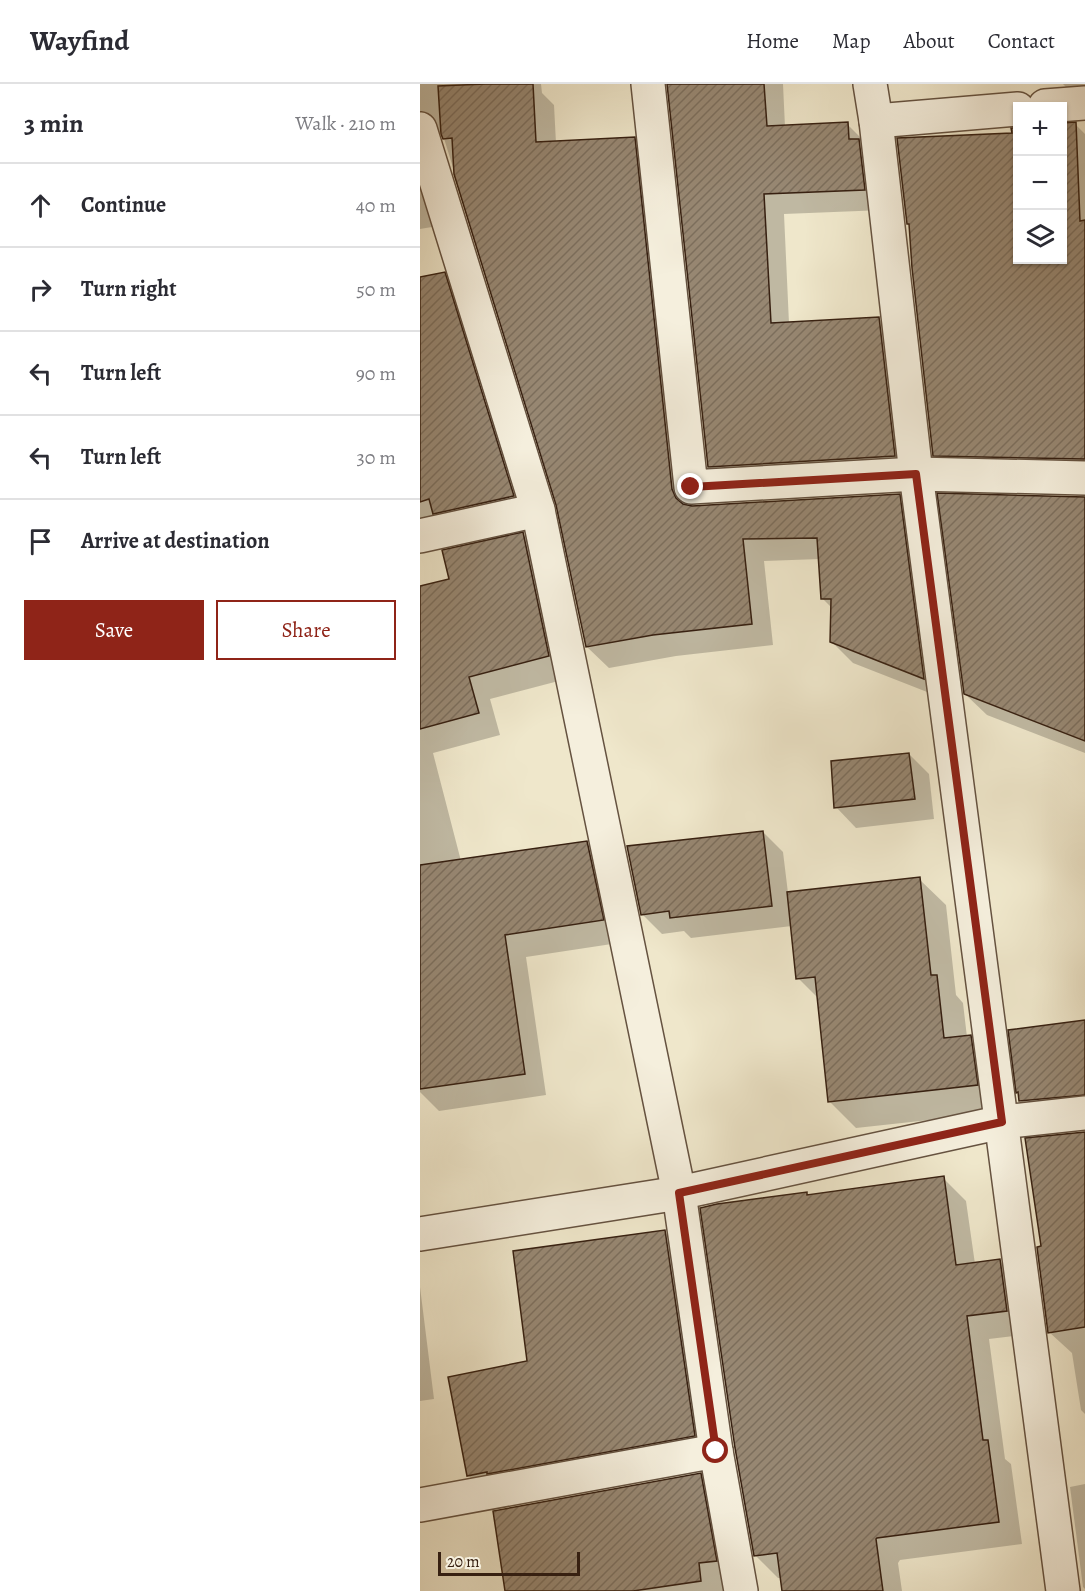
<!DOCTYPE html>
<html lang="en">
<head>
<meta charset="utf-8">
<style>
	:root { --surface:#fff; --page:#f2f2f3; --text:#2b2b33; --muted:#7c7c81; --line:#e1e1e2; --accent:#8f2418 }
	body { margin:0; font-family:Alegreya,serif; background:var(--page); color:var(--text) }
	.controls { position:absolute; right:18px; top:18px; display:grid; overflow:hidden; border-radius:0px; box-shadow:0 2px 4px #0004 }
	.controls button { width:54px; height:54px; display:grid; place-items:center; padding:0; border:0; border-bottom:2px solid var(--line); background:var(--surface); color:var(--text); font:30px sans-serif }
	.scale { position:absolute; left:18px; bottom:15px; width:142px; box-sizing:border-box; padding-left:6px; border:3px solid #372011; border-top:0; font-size:16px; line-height:21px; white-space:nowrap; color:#372011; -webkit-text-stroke:4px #f5efdd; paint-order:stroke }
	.stop { position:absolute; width:18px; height:18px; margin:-14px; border:4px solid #8f2418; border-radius:50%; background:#fff }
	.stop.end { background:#8f2418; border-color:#fff; box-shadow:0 2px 6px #0008 }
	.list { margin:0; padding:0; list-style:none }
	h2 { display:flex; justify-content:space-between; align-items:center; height:78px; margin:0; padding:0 24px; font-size:26px }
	h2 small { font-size:20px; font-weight:400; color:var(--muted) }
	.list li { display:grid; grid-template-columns:39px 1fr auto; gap:18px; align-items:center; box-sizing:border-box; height:84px; padding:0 24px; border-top:2px solid var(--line) }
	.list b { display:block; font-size:22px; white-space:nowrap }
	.list em { font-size:20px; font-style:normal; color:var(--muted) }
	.actions { display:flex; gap:12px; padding:18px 24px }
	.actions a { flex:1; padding:14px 0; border:2px solid var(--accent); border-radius:0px; text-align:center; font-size:21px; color:var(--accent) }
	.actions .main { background:var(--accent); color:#fff }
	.icon { flex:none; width:33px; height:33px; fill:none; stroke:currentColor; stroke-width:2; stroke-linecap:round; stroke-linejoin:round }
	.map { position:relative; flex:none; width:665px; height:1507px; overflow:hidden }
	header { display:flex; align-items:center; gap:36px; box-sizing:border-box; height:84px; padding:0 30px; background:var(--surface); border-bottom:2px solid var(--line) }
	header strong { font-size:28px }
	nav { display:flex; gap:33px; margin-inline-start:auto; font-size:21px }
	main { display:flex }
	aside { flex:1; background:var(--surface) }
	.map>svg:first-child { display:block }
	.shadow { fill:#0003 }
	.building { fill:url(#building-hatch); stroke:#372011; stroke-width:1.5 }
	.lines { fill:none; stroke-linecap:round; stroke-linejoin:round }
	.street-casing { stroke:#655240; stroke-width:36 }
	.street { stroke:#f5efdd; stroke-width:33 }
	.route { stroke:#8f2418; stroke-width:8 }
</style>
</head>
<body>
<header>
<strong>Wayfind</strong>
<nav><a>Home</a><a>Map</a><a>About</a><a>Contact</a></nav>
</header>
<main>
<aside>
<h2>3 min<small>Walk · 210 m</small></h2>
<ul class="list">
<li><svg class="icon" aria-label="ahead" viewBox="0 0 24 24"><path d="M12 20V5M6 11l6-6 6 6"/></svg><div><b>Continue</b></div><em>40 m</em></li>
<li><svg class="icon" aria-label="right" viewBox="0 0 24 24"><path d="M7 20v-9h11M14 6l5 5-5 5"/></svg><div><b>Turn right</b></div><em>50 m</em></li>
<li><svg class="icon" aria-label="left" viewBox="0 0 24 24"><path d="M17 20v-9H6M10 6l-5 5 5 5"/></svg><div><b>Turn left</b></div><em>90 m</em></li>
<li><svg class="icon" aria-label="left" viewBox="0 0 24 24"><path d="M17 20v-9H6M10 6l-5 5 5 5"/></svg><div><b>Turn left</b></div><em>30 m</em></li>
<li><svg class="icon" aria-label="arrive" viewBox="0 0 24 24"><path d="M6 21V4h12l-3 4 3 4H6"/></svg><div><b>Arrive at destination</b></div></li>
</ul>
<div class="actions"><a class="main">Save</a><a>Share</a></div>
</aside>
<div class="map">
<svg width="665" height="1507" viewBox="0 0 665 1507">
	<defs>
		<pattern id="building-hatch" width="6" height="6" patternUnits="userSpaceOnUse" patternTransform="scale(1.5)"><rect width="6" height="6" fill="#978772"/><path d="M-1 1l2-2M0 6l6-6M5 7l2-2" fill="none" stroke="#7c6e5c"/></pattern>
	</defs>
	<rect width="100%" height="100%" fill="#efe7cb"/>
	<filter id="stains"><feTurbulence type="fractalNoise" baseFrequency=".00333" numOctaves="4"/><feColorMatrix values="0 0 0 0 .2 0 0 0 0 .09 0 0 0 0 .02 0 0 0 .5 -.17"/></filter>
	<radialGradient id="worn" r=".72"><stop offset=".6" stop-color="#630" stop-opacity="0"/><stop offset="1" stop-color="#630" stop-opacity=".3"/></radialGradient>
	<g class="shadow">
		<path d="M0 0H121L122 9 134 21 136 59 214 55 236 76 273 423 479 411 501 433 525 615 433 579 411 557 412 524 403 515 400 475 344 477 353 561 256 572 189 584 167 563 137 420 22 48H17L24 141 0 145Z"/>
		<path d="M248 0H363L365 43 427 40 447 60 464 126 364 130 369 239 459 235 479 255 495 392 309 403 289 383Z"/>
		<path d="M643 0H665V21L664 22Z"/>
		<path d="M655 40 665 50V395L535 392 514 371 491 142 488 140 593 50V46L598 45V176H642Z"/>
		<path d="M24 189 46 211 67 278 0 293V194Z"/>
		<path d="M64 319 86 341 115 434 0 450V335Z"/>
		<path d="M519 411 665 414V669L567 631 545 610Z"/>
		<path d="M103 450 125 472 150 594 70 615 80 651 13 669 41 777 167 759 189 781 205 858 106 873 126 1011 19 1027 0 1008V504L31 496Z"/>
		<path d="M489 670 509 690 514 735 436 744 416 723Z"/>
		<path d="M343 748 363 768 368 809 499 795 526 821 536 911 543 919 547 953H550L577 979 583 1028 436 1044 410 1018 399 915 378 894 372 842 271 854 264 847 242 850 222 830Z"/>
		<path d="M665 938V1033L622 1038 601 1017 598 1008 590 948Z"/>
		<path d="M665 1049V1330L661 1326 652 1269 629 1248 623 1163 607 1056Z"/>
		<path d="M523 1094 546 1117 555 1180 580 1177 603 1200 609 1250 569 1255 585 1375 591 1380 602 1460 480 1476 478 1479 482 1507H364L362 1494H358L335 1471 386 1110 389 1112Z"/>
		<path d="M245 1148 268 1171 297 1374 71 1414 48 1391 109 1279Z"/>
		<path d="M0 1203 14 1315 0 1317Z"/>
		<path d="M280 1390 306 1416 321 1502 304 1504V1507H86L74 1428Z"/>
		<path d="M665 1400V1505L663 1503 650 1403Z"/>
	</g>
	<g class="building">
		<path d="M65 0H113L116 58 215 53 252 405 256 414 263 420 272 422 480 410 504 595 410 558 411 515H401L397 454 323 455 332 540 233 551 166 563 136 421 34 90 32 54 23 55 21 50 18 2Z"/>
		<path d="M247 0H344L347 42 428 38 429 55H439L445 106 344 110 351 239 459 233 475 372 288 383Z"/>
		<path d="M656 38 660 137 665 136V375L513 372 492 184 489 140H487L477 54 592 49 591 44H597V176H642V39Z"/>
		<path d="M25 188 94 412 13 430 9 415 0 418V193Z"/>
		<path d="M517 409 665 413V657L544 610Z"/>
		<path d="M103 448 129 572 49 593 59 629 0 645V502L29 495 22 466Z"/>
		<path d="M489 669 495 715 414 724 411 677Z"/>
		<path d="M343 747 352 822 250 834 249 827 221 831 207 762Z"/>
		<path d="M167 757 184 836 85 851 105 990 0 1005V781Z"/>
		<path d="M500 793 511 891H517L524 954 551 951 558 1001 408 1018 395 893 376 895 367 808Z"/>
		<path d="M665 936V1011L599 1017 598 1008 596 1009 588 946Z"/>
		<path d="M665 1048V1243L628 1249 617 1163 621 1162 605 1054Z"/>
		<path d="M524 1092 536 1181 580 1175 587 1227 547 1232 563 1356H568L579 1438 457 1454 456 1455 463 1507H362L357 1469 334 1472 315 1364 280 1124 297 1120 387 1108V1111Z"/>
		<path d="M245 1146 275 1352 67 1390V1388L47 1392 28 1293 107 1277 93 1167Z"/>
		<path d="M281 1389 297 1477 279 1479 281 1497 213 1507H85L73 1427Z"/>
	</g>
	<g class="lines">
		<g class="street-casing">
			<g id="street">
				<path d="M228 0 271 403 496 390 665 394"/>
				<path d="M450 0 456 37 496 390 643 1507"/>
				<path d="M625 22 665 19"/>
				<path d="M456 37 598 25"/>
				<path d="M0 45 118 426 259 1109 296 1367 321 1507"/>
				<path d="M0 452 118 426"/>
				<path d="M0 1150 259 1109 582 1038 665 1029"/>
				<path d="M0 1421 296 1367"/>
			</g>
		</g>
		<use href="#street" class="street"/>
	</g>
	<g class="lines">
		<path class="route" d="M271 403 496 390 582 1038 259 1109 296 1367"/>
	</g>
	<rect width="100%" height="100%" filter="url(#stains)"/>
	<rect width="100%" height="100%" fill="url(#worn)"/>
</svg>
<div class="controls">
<button>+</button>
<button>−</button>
<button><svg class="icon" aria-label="layers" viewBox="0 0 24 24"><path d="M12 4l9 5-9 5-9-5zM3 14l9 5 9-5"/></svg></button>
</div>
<div class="scale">20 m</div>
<div class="stop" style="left:296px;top:1367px"></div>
<div class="stop end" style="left:271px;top:403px"></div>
</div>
</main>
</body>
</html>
